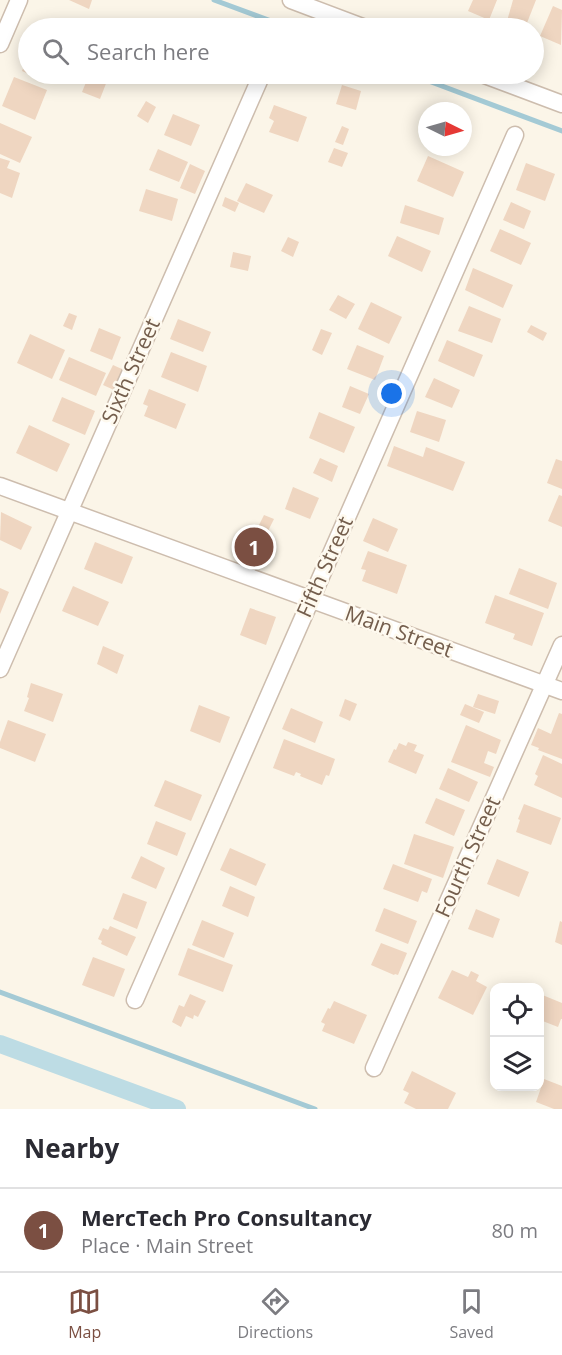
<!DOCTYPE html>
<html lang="en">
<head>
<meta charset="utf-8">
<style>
	:root { --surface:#fff; --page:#f2f2f3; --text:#2b2b33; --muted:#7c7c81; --line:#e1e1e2; --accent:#7b4f42 }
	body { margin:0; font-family:"Open Sans",sans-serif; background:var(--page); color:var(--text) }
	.controls { position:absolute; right:18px; bottom:18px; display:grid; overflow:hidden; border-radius:12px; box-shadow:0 3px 15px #0003 }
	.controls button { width:54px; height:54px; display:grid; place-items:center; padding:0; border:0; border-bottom:2px solid var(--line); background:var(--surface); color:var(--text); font:30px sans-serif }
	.compass { position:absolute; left:418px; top:102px; width:54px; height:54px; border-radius:50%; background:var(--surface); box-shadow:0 3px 15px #0003; rotate:95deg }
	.you { position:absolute; left:392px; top:394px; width:21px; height:21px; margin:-15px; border:4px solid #fff; border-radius:50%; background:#1a73e8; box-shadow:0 0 0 9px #1a73e833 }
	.badge { display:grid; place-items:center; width:39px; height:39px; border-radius:50%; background:var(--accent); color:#fff; font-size:20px; font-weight:700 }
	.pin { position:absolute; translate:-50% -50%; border:3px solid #fff; box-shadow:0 2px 6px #0006 }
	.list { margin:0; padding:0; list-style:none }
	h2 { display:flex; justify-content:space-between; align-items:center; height:78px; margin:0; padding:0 24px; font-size:26px }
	h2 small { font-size:20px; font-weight:400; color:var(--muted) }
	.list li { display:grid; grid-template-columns:39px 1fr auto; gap:18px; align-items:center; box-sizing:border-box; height:84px; padding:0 24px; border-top:2px solid var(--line) }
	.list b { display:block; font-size:22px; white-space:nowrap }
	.list p { margin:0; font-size:20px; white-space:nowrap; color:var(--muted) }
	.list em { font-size:20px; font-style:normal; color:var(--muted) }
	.icon { flex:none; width:33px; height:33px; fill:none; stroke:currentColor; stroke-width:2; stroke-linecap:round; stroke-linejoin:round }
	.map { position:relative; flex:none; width:562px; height:1109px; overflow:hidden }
	.search { position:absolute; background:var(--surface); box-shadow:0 3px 15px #0003; left:18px; right:18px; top:18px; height:66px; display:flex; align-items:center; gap:15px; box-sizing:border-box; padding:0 21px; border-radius:33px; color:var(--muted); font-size:22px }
	.sheet { height:162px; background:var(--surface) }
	nav { display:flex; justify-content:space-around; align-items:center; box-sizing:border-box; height:84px; border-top:2px solid var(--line); background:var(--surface); font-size:16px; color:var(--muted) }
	nav a { display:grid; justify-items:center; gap:3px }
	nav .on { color:var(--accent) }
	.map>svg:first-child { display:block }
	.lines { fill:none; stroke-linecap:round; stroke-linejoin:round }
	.stream { stroke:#a4cad5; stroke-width:5 }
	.canal { stroke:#bddce4; stroke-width:18 }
	.building { fill:#efd6c1 }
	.street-casing { stroke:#cdbdae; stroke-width:19 }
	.street { stroke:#fff; stroke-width:16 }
	.labels { text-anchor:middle; stroke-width:5; stroke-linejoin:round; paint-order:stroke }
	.street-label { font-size:21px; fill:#745e4d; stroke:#fef9ee }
</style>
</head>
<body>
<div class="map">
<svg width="562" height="1109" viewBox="0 0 562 1109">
	<rect width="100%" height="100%" fill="#fbf5e8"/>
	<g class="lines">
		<g class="stream">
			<path d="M214 0 290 28"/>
			<path d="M410 74 562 131"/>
			<path d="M0 992 315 1109"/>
		</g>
		<path class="canal" d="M0 1044 177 1109"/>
	</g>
	<g class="building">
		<path d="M69 0H92L89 9Z"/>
		<path d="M473 0H497L489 20 468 11Z"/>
		<path d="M513 0H536L525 28H505Z"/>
		<path d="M553 6 562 10 561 45 540 36Z"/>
		<path d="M28 56V74H56L51 84 22 71Z"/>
		<path d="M89 75 107 81 100 99 82 92Z"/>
		<path d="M14 77 47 90 35 120 2 106Z"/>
		<path d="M342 85 361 91 356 110 336 104Z"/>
		<path d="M146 101 156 107 148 123 137 116Z"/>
		<path d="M274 105 307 117 298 142 269 132 274 121 269 118Z"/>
		<path d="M173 114 200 125 191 146 164 135Z"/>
		<path d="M0 123 32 137 20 163 0 154Z"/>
		<path d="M342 126 349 129 343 145 335 142Z"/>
		<path d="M334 148 348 153 342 167 328 162Z"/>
		<path d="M158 149 188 162 179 182 149 170Z"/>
		<path d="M428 156 464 172 453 197 417 181Z"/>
		<path d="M0 158 10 161 7 168 20 173 12 198 0 193Z"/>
		<path d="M526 163 555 174 545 201 516 190Z"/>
		<path d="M190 164 205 171 195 194 180 188Z"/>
		<path d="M246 183 273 195 264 213 237 201Z"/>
		<path d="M146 189 178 199 172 221 139 211Z"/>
		<path d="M225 197 239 203 235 212 222 206Z"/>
		<path d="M511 202 531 211 524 229 503 220Z"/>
		<path d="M405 205 444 218 439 235 400 223Z"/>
		<path d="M500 229 531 243 521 265 490 251Z"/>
		<path d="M397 236 431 251 422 272 388 256Z"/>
		<path d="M288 237 299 242 293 257 281 251Z"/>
		<path d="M233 252 251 256 248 271 230 267Z"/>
		<path d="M473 268 513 285 503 308 465 290Z"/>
		<path d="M338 295 355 304 346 319 329 310Z"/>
		<path d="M371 302 402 317 389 344 358 329Z"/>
		<path d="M469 306 501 319 492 343 458 331Z"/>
		<path d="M69 313 77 316 72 330 63 326Z"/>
		<path d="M178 319 211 332 203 352 170 339Z"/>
		<path d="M531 325 547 333 543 341 527 332Z"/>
		<path d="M99 328 121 337 112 360 90 351Z"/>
		<path d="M321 329 332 333 322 355 312 350Z"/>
		<path d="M30 334 65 350 52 379 17 363Z"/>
		<path d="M447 340 483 355 474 377 438 361Z"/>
		<path d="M357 345 384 356 375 380 347 369Z"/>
		<path d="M171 352 207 366 198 392 161 377Z"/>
		<path d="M69 357 106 373 96 396 59 380Z"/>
		<path d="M113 365 124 370 114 390 103 385Z"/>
		<path d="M434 378 460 390 452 408 425 397Z"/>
		<path d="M350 386 369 394 360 414 342 407Z"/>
		<path d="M149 389 186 404 176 429 144 416 148 406 143 404Z"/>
		<path d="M62 397 95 411 85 435 52 421Z"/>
		<path d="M417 411 446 420 439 442 410 432Z"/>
		<path d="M319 412 355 427 344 453 309 438Z"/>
		<path d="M29 425 70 444 57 472 16 453Z"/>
		<path d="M394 446 423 457 426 447 465 462 453 491 387 466Z"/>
		<path d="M320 458 338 466 332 482 313 473Z"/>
		<path d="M556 459 562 461V489L547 483Z"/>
		<path d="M293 487 319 498 310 519 285 509Z"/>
		<path d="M559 495 562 496V527L548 521Z"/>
		<path d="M1 512 32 527 21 550 0 540Z"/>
		<path d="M264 515 274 519 266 535 256 531Z"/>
		<path d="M373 518 398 529 388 552 363 541Z"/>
		<path d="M246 535 269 544 262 559 240 550Z"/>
		<path d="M95 542 133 557 122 584 84 569Z"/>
		<path d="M368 551 407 565 397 594 362 581 366 570 361 569Z"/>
		<path d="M519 568 557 583 548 609 509 594Z"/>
		<path d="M73 586 109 602 98 626 62 611Z"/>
		<path d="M0 588 9 592 0 614Z"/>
		<path d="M495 595 544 613 532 646 513 639 515 634 485 623Z"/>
		<path d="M250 608 276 617 266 645 240 635Z"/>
		<path d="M103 646 124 655 117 674 97 664Z"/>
		<path d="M31 683 63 694 53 722 24 711 29 698 27 697Z"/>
		<path d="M478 694 499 701 495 714 473 707Z"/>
		<path d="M345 699 357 704 350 721 339 716Z"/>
		<path d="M465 704 484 712 479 723 460 715Z"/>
		<path d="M199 705 230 717 220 743 190 731Z"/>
		<path d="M291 708 323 722 315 743 282 729Z"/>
		<path d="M559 713 562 714V759L538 750 539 748 531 745 538 728 551 734Z"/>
		<path d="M8 720 46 734 35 762 0 748V742Z"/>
		<path d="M466 725 501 740 496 754 488 751 484 763 494 767 490 777 451 762Z"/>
		<path d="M284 739 335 759 329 776 326 775 322 785 300 776 301 774 296 772 294 776 273 768Z"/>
		<path d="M408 742 417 745 414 751 424 755 416 774 388 762 394 749 396 750 399 743 406 746Z"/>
		<path d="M543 755 562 764V798L534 785 538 776 535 774Z"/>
		<path d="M448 768 478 782 469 802 439 789Z"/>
		<path d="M165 780 202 795 191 821 154 806Z"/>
		<path d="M436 798 465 810 454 836 425 823Z"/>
		<path d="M524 804 561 818 551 845 516 832 520 820 518 819Z"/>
		<path d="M156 821 186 833 177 856 147 844Z"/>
		<path d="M414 834 454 847 443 878 404 864Z"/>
		<path d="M230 848 266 864 256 886 220 870Z"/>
		<path d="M141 856 165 868 156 889 131 878Z"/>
		<path d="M497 859 529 872 519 897 487 884Z"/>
		<path d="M393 864 432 879 427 893 422 891 418 902 383 889Z"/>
		<path d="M230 886 255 897 248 917 222 906Z"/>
		<path d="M123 893 147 902 137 929 113 919Z"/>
		<path d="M384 908 417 921 408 944 375 931Z"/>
		<path d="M476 909 500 919 493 938 468 929Z"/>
		<path d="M202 920 234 933 224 958 192 945Z"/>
		<path d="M560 921 562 922V945L555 942Z"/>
		<path d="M110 926 136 937 127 956 101 944 102 941 98 939 103 928 108 930Z"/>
		<path d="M381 943 407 953 398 975 395 974 394 975 371 965Z"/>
		<path d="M188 948 233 965 223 992 178 975Z"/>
		<path d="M93 957 125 969 114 997 82 985Z"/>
		<path d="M452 970 468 977 471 971 479 975 476 981 487 987 473 1015 438 998Z"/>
		<path d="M190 994 206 1001 198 1017 194 1015 193 1019 186 1016 181 1027 172 1022 179 1005 184 1007Z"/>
		<path d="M540 994 562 1003V1019H561L558 1027 540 1020Z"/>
		<path d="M334 1001 367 1015 354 1044 322 1031 325 1024 321 1022 328 1008 330 1009Z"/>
		<path d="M412 1071 456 1093 448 1109H416L404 1103 409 1093 403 1090Z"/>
		<path d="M544 1079 562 1086V1109H554L536 1102Z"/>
	</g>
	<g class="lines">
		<g class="street-casing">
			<g id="street">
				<path d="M291 0 365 28"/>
				<path d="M0 44 19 0"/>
				<path d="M482 74 562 104"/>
				<path d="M0 486 562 691"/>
				<path d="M0 669 262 74"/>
				<path d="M135 1000 515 135"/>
				<path d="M374 1068 562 645"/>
			</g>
		</g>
		<use href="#street" class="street"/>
	</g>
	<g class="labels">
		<g class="street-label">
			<text transform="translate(131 371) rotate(-66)" y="7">Sixth Street</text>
			<text transform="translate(325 567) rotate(-66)" y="7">Fifth Street</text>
			<text transform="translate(399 632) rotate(20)" y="7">Main Street</text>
			<text transform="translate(468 857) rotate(-66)" y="7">Fourth Street</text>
		</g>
	</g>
</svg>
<div class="controls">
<button><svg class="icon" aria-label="locate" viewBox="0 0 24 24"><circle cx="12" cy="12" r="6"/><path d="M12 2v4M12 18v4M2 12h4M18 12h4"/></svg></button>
<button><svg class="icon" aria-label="layers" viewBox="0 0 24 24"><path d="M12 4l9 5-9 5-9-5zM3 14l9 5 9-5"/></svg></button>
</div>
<svg class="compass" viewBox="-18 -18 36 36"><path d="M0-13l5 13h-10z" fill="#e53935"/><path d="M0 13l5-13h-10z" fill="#7c7c81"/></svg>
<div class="you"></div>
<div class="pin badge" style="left:254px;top:547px">1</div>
<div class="search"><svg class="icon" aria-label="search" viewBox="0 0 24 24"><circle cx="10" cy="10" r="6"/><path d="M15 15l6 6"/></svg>Search here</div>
</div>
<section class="sheet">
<h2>Nearby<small></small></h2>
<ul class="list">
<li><span class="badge">1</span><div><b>MercTech Pro Consultancy</b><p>Place · Main Street</p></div><em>80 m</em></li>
</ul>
</section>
<nav>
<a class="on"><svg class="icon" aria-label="map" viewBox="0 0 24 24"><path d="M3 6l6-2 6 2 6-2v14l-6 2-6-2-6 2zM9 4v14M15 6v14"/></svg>Map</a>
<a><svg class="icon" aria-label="directions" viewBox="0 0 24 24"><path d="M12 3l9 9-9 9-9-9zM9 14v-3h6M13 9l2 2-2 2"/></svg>Directions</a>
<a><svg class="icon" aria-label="saved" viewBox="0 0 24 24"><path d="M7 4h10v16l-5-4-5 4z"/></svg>Saved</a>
</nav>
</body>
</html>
